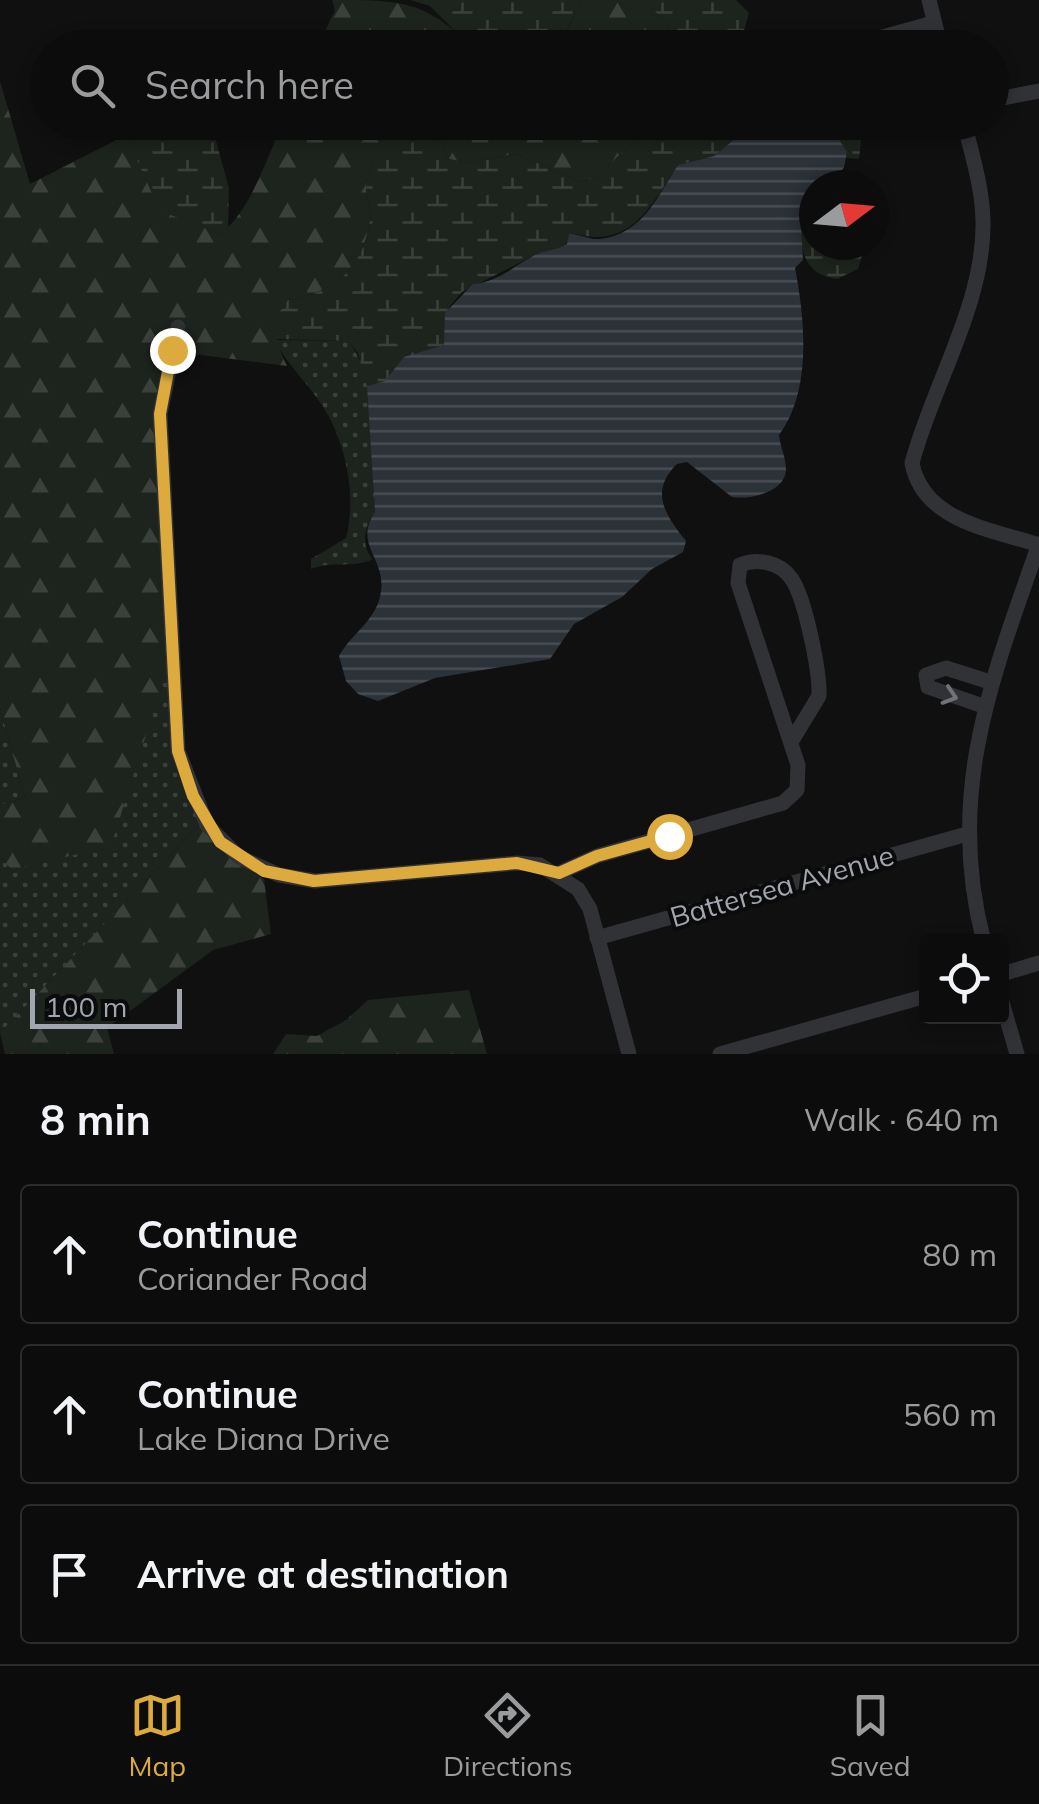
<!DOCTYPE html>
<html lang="en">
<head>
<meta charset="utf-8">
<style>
	:root { --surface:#0c0c0d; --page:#151516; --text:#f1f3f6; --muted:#9a9b9d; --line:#2c2c2e; --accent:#dcaa3d }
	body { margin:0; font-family:Mulish,sans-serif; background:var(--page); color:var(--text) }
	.controls { position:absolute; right:30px; bottom:30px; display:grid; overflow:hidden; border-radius:10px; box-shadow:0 5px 15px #0003 }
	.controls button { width:90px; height:90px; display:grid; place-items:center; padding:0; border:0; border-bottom:2px solid var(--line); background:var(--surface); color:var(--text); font:50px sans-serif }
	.compass { position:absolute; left:799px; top:170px; width:90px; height:90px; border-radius:50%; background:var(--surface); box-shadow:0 5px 15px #0003; rotate:74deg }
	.scale { position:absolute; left:30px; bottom:25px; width:152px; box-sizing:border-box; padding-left:10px; border:5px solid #a2a6b0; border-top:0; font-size:28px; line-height:35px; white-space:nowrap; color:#a2a6b0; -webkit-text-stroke:8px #0b0b0c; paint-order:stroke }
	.stop { position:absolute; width:30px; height:30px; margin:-22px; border:8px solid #dcaa3d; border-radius:50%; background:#fff }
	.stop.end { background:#dcaa3d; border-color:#fff; box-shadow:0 2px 10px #0008 }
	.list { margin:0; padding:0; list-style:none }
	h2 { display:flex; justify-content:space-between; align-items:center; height:130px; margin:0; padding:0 40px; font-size:42px }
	h2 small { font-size:32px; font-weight:400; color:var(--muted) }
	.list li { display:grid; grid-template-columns:65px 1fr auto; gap:30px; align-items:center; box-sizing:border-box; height:140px; margin:0 20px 20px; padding:0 20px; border:2px solid var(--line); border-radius:10px }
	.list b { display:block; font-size:38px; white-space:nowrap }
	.list p { margin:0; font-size:32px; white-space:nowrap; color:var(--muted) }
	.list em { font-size:32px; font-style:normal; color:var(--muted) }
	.icon { flex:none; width:55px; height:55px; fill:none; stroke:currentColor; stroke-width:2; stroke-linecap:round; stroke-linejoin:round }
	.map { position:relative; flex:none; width:1039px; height:1054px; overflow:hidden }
	.search { position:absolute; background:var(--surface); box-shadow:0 5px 15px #0003; left:30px; right:30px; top:30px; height:110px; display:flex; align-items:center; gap:25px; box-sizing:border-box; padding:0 35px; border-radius:55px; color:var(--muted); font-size:38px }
	.sheet { height:610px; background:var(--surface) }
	nav { display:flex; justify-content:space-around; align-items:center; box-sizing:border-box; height:140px; border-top:2px solid var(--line); background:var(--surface); font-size:28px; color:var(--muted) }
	nav a { display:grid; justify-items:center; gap:5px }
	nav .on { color:var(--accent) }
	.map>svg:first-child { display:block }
	.grass { fill:url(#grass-dots) }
	.forest { fill:url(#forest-firs) }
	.wetland { fill:url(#wetland-marsh) }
	.water { fill:url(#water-rules) }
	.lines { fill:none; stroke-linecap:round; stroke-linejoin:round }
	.minor { stroke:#313235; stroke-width:15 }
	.oneway { stroke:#6f7279 }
	.route { stroke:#dcaa3d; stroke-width:12 }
	.labels { text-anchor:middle; stroke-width:8; stroke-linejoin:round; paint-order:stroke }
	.street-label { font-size:28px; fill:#a2a6b0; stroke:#0b0b0c }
</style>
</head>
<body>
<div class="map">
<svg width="1039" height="1054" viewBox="0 0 1039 1054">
	<defs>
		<pattern id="grass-dots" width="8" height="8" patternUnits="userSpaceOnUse" patternTransform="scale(2.5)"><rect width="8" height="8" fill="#1d231d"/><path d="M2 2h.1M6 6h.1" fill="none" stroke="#3b403b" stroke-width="1.8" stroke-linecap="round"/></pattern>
		<pattern id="forest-firs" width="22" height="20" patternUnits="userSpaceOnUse" patternTransform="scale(2.5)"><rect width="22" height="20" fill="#1d231d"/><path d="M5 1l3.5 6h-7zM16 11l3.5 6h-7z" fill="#3b403b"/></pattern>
		<pattern id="wetland-marsh" width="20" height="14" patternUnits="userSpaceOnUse" patternTransform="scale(2.5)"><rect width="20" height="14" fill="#1d231d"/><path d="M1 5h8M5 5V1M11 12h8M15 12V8" fill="none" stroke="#3b403b"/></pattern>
		<pattern id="water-rules" width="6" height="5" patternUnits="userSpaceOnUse" patternTransform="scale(2.5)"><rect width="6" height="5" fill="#2b3238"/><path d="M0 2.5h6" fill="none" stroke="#474d52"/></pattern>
	</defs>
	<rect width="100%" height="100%" fill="#101011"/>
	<g class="grass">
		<path d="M275 340 348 341C384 386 370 459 375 512 365 526 360 546 373 559 353 569 334 560 311 569V559L346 538C356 500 348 453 329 417 314 388 289 369 275 340Z"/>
		<path d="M168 665 172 752 200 824 0 1033V857L12 870Z"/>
		<path d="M0 708 25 798 0 805Z"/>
	</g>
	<g class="forest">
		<path d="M332 0C400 0 425 0 472 47L317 48 335 10Z"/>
		<path d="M581 0H645L670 28V45L559 48Z"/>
		<path d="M0 81 30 184 126 135 160 210 218 233C246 223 270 150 283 123H388C382 142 372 162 367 182 364 194 372 208 370 220 363 269 334 293 288 300 270 325 274 338 287 366L177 352 185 323 173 321 154 415 168 665 111 846 12 870 0 857V805L25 798 0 708Z"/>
		<path d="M430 123H654L596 177 581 182 516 154 467 163 449 159Z"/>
		<path d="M200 824 216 846 264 879 271 934 213 950 107 1028 114 1054H5L0 1033Z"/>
		<path d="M469 990 487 1054H273L286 1034 317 1036 346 1020 368 1000Z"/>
	</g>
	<g class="wetland">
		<path d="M410 0H581L559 47 472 48 430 6Z"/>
		<path d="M645 0H736L749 13 740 44 675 33 672 43 697 47H666L670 28Z"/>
		<path d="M125 123H211L229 188 228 230 218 233 160 211 124 131Z"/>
		<path d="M388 123H430L449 159 467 163 516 154 581 182 596 177 654 123H754L714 156 678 165C651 205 632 249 576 234L560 249 535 255 462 292 450 306 444 345 411 356 385 381 367 386 358 353 348 341 275 339 274 320 288 300C334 293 363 269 370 220 372 208 364 194 367 182 372 162 382 142 388 123Z"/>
		<path d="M814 123H848L861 141 859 159 846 158 847 152 826 129Z"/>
		<path d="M814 212V245H865L858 269 837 279C804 274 801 253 801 224Z"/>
	</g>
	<path class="water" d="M814 123 836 135 847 152 844 167 833 185H814V212L801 224 803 260 795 268C805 319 812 391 779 435 780 446 786 458 786 469 786 492 750 500 732 497L687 462 677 464C649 491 665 515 686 541L683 552 652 569 622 597 574 624 550 659 435 678 378 701 358 694 346 681 339 656C352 633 378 619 381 591 386 558 353 545 375 512L367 386 385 381 404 357 444 345 445 313 473 284C498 282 514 266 535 255 545 250 556 251 567 244L569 234C579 234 590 240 600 239 643 234 657 197 678 165L714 156 754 123Z"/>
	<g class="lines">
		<g class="minor">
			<path d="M929 0 941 48"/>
			<path d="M678 39 727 48"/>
			<path d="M843 48 933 23"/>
			<path d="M992 100 1039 91"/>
			<path d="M964 122C972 155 982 186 983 220 985 303 933 384 912 463 923 521 990 529 1039 545"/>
			<path d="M178 327 160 414 178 751 207 825 239 857 279 875 315 881 517 863 540 865 578 889 590 909 629 1054"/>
			<path d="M983 706 928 687 926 675 946 668 990 682"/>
			<path d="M559 873 597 856 783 803 797 790 798 765 738 583 740 565C757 558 780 562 791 578 805 597 820 672 819 696L791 742"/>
			<path d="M597 938 967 834"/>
			<path d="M984 942C945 795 991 681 1039 544"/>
			<path d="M1002 974 1039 963"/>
			<path d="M1002 1002 1017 1054"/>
			<path d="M720 1054 926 996"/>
		</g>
	</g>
	<defs><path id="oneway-chevron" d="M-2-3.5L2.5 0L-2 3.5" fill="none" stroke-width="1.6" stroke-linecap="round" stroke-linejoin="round" transform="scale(2.5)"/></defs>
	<use class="oneway" href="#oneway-chevron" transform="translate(950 696) rotate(18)"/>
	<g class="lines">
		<path class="route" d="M172 350 160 414 178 751 193 796 220 842 264 871 314 881 517 863 559 873 597 856 669 836"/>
	</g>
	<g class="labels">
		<g class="street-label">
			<text transform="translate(782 886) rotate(-16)" y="10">Battersea Avenue</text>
		</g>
	</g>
</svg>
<div class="controls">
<button><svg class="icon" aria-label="locate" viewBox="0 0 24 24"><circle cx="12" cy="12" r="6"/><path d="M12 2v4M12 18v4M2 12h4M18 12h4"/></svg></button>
</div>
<svg class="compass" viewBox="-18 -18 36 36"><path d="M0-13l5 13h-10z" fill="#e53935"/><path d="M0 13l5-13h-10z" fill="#9a9b9d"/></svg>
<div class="scale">100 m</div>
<div class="stop" style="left:669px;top:836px"></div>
<div class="stop end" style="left:172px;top:350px"></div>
<div class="search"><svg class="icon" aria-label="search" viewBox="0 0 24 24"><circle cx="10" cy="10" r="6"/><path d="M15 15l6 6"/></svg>Search here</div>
</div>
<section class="sheet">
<h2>8 min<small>Walk · 640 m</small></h2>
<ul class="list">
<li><svg class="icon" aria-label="ahead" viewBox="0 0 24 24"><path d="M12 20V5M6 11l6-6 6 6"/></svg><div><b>Continue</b><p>Coriander Road</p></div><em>80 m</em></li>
<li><svg class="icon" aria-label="ahead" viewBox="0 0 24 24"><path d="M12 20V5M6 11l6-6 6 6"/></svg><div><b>Continue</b><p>Lake Diana Drive</p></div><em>560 m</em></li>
<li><svg class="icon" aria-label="arrive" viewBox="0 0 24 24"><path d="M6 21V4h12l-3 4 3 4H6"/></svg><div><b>Arrive at destination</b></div></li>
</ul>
</section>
<nav>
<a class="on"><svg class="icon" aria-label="map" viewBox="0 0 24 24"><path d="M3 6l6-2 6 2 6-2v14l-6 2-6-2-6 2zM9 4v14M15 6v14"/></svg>Map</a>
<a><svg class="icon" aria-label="directions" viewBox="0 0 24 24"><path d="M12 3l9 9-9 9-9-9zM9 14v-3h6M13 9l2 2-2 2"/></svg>Directions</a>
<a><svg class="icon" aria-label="saved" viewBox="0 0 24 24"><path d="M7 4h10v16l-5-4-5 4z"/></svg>Saved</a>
</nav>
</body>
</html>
